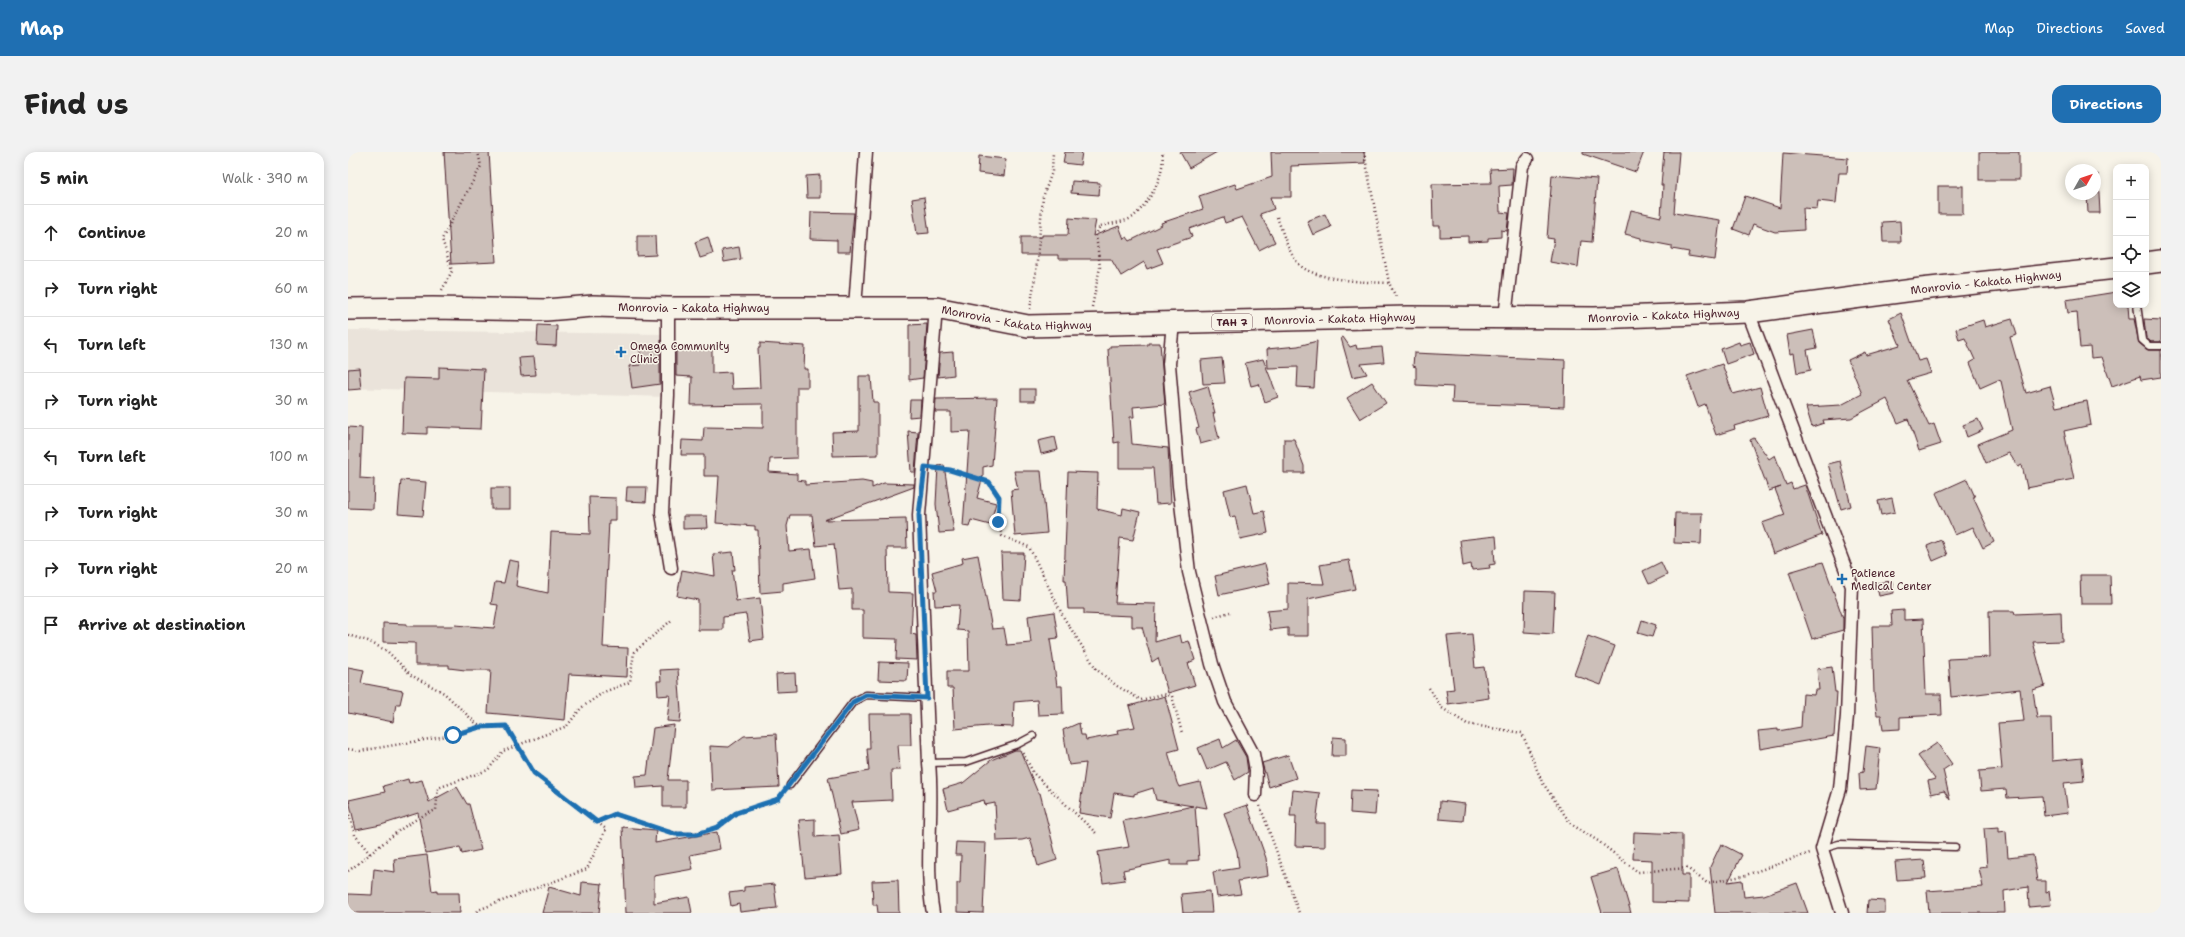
<!DOCTYPE html>
<html lang="en">
<head>
<meta charset="utf-8">
<style>
	:root { --surface:#fff; --page:#f2f2f2; --text:#222; --muted:#767676; --line:#e0e0e0; --accent:#1f6fb2 }
	body { margin:0; font-family:"Shantell Sans",sans-serif; background:var(--page); color:var(--text) }
	.controls { position:absolute; right:12px; top:12px; display:grid; overflow:hidden; border-radius:8px; box-shadow:0 2px 10px #0003 }
	.controls button { width:36px; height:36px; display:grid; place-items:center; padding:0; border:0; border-bottom:1px solid var(--line); background:var(--surface); color:var(--text); font:20px sans-serif }
	.compass { position:absolute; left:1717px; top:12px; width:36px; height:36px; border-radius:50%; background:var(--surface); box-shadow:0 2px 10px #0003; rotate:50deg }
	.stop { position:absolute; width:12px; height:12px; margin:-9px; border:3px solid #1f6fb2; border-radius:50%; background:#fff }
	.stop.end { background:#1f6fb2; border-color:#fff; box-shadow:0 1px 4px #0008 }
	.list { margin:0; padding:0; list-style:none }
	h2 { display:flex; justify-content:space-between; align-items:center; height:52px; margin:0; padding:0 16px; font-size:17px }
	h2 small { font-size:13px; font-weight:400; color:var(--muted) }
	.list li { display:grid; grid-template-columns:26px 1fr auto; gap:12px; align-items:center; box-sizing:border-box; height:56px; padding:0 16px; border-top:1px solid var(--line) }
	.list b { display:block; font-size:15px; white-space:nowrap }
	.list em { font-size:13px; font-style:normal; color:var(--muted) }
	.icon { flex:none; width:22px; height:22px; fill:none; stroke:currentColor; stroke-width:2; stroke-linecap:round; stroke-linejoin:round }
	.map { position:relative; flex:none; width:1813px; height:761px; overflow:hidden; border-radius:12px }
	header { display:flex; align-items:center; gap:24px; box-sizing:border-box; height:56px; padding:0 20px; background:var(--accent); color:#fff }
	header strong { font-size:19px }
	nav { display:flex; gap:22px; margin-inline-start:auto; font-size:14px }
	.intro { display:flex; align-items:center; justify-content:space-between; box-sizing:border-box; height:96px; padding:0 24px }
	h1 { margin:0; font-size:28px }
	.button { padding:10px 18px; border-radius:12px; background:var(--accent); color:#fff; font-size:14px; font-weight:700 }
	main { display:flex; gap:24px; padding:0 24px }
	aside { flex:1; background:var(--surface); border-radius:12px; box-shadow:0 2px 10px #0003 }
	.map>svg:first-child { display:block }
	.built { fill:#eae3da }
	.building { fill:#ccbfb9; stroke:#4a1f2b }
	.lines { fill:none; stroke-linecap:round; stroke-linejoin:round }
	.service-casing { stroke:#4a1f2b; stroke-width:9 }
	.minor-casing { stroke:#4a1f2b; stroke-width:15 }
	.trunk-casing { stroke:#4a1f2b; stroke-width:24 }
	.path { stroke:#4a1f2b; stroke-width:2.5; stroke-dasharray:1 3; stroke-linecap:butt }
	.service { stroke:#f7f3e8; stroke-width:6 }
	.minor { stroke:#f7f3e8; stroke-width:12 }
	.trunk { stroke:#f7f3e8; stroke-width:21 }
	.route { stroke:#1f6fb2; stroke-width:5 }
	.poi-dot { fill:#1f6fb2; stroke:#f7f3e8; stroke-width:1.5 }
	.labels { text-anchor:middle; stroke-width:3; stroke-linejoin:round; paint-order:stroke }
	.shield { fill:#f7f3e8; stroke:#7e5f64; stroke-width:1 }
	.shield-label { font-size:10px; font-weight:bold; fill:#4a1f2b }
	.street-label { font-size:11px; fill:#4a1f2b; stroke:#f7f3e8 }
	.poi-label { font-size:11px; fill:#4a1f2b; stroke:#f7f3e8; text-anchor:start }
</style>
</head>
<body>
<header>
<strong>Map</strong>
<nav><a>Map</a><a>Directions</a><a>Saved</a></nav>
</header>
<div class="intro"><h1>Find us</h1><a class="button">Directions</a></div>
<main>
<aside>
<h2>5 min<small>Walk · 390 m</small></h2>
<ul class="list">
<li><svg class="icon" aria-label="ahead" viewBox="0 0 24 24"><path d="M12 20V5M6 11l6-6 6 6"/></svg><div><b>Continue</b></div><em>20 m</em></li>
<li><svg class="icon" aria-label="right" viewBox="0 0 24 24"><path d="M7 20v-9h11M14 6l5 5-5 5"/></svg><div><b>Turn right</b></div><em>60 m</em></li>
<li><svg class="icon" aria-label="left" viewBox="0 0 24 24"><path d="M17 20v-9H6M10 6l-5 5 5 5"/></svg><div><b>Turn left</b></div><em>130 m</em></li>
<li><svg class="icon" aria-label="right" viewBox="0 0 24 24"><path d="M7 20v-9h11M14 6l5 5-5 5"/></svg><div><b>Turn right</b></div><em>30 m</em></li>
<li><svg class="icon" aria-label="left" viewBox="0 0 24 24"><path d="M17 20v-9H6M10 6l-5 5 5 5"/></svg><div><b>Turn left</b></div><em>100 m</em></li>
<li><svg class="icon" aria-label="right" viewBox="0 0 24 24"><path d="M7 20v-9h11M14 6l5 5-5 5"/></svg><div><b>Turn right</b></div><em>30 m</em></li>
<li><svg class="icon" aria-label="right" viewBox="0 0 24 24"><path d="M7 20v-9h11M14 6l5 5-5 5"/></svg><div><b>Turn right</b></div><em>20 m</em></li>
<li><svg class="icon" aria-label="arrive" viewBox="0 0 24 24"><path d="M6 21V4h12l-3 4 3 4H6"/></svg><div><b>Arrive at destination</b></div></li>
</ul>
</aside>
<div class="map">
<svg width="1813" height="761" viewBox="0 0 1813 761">
	<rect width="100%" height="100%" fill="#f7f3e8"/>
	<filter id="ink" filterUnits="userSpaceOnUse"><feTurbulence type="fractalNoise" baseFrequency=".025" numOctaves="2"/><feDisplacementMap in="SourceGraphic" scale="8" xChannelSelector="R" yChannelSelector="G"/><feConvolveMatrix kernelMatrix="1 2 1 2 8 2 1 2 1" color-interpolation-filters="sRGB"/></filter>
	<g filter="url(#ink)">
		<path class="built" d="M0 178 317 182 319 245 0 236Z"/>
		<g class="building">
			<path d="M96 0H141L148 110 103 112Z"/>
			<path d="M717 0H734L732 13 715 11Z"/>
			<path d="M832 0H869L841 16Z"/>
			<path d="M923 0H1016L1017 11 943 14V45H922L926 57 912 62 927 90 911 98 894 65 877 71 875 65 841 77 844 85 809 97 815 111 799 117 796 110 773 124 763 107H710V103H673V85H694V83H720L721 66 748 68 745 84 771 74 776 87 779 85 782 89 814 73 813 71 855 57 851 44 887 32 889 37 924 25Z"/>
			<path d="M1235 0H1296L1288 20 1235 2Z"/>
			<path d="M1316 0H1331L1326 61 1372 68 1367 108 1340 104 1341 100 1324 97V94L1293 88V86L1277 82 1283 58 1313 65 1315 33H1313Z"/>
			<rect x="1631" y="0" width="40" height="28"/>
			<path d="M1435 1 1500 6 1499 21H1491L1488 51 1470 49 1469 57 1455 56 1456 78 1427 80 1405 72 1401 83 1385 77 1397 44 1432 56Z"/>
			<path d="M631 4 658 7 656 24 630 21Z"/>
			<path d="M1165 16 1164 33 1151 34 1152 60 1161 61 1159 79 1153 78V85L1140 86V89L1120 90V84L1092 85V74H1085L1084 32 1143 31 1142 17Z"/>
			<path d="M1750 22 1752 61H1740L1739 42H1747V23Z"/>
			<path d="M472 23V46H459L458 24Z"/>
			<path d="M1204 23 1249 27 1244 90 1233 89 1230 115 1202 110 1206 87 1199 86Z"/>
			<path d="M724 29 752 31 751 43 723 41Z"/>
			<rect x="1590" y="34" width="25" height="28"/>
			<path d="M576 45 581 81 569 82 564 47Z"/>
			<path d="M463 60 506 61 502 100H489V88L462 87Z"/>
			<path d="M977 62 983 75 965 83 959 69Z"/>
			<path d="M1552 69 1553 90H1535L1534 70Z"/>
			<path d="M289 84H307L308 103 289 104Z"/>
			<path d="M360 85 365 102 352 106 347 90Z"/>
			<path d="M391 95 393 107 376 110 374 98Z"/>
			<path d="M1768 140V153H1780L1781 167H1786L1791 191 1800 198H1813V225L1793 228 1792 224 1764 234 1754 205 1743 206 1742 195 1732 196 1729 160 1720 161 1718 148Z"/>
			<path d="M1553 161 1570 209 1578 207 1583 221 1559 228 1581 274 1586 272 1593 292 1571 299 1560 267 1550 271 1539 247 1503 266 1475 268 1476 271 1464 275 1458 255 1493 253 1514 242 1500 208 1517 200 1518 203 1552 193 1541 167Z"/>
			<path d="M1664 167 1669 183 1662 185 1678 241 1702 234 1708 255 1739 249 1743 273 1716 279 1726 327 1679 336 1674 313 1670 315 1661 301 1638 311 1630 292 1664 278 1653 229 1650 228 1632 236 1622 211 1627 208 1617 186 1611 188 1608 177 1635 168 1637 175Z"/>
			<path d="M1796 167 1813 168V190H1803L1798 186Z"/>
			<path d="M579 172 575 226 561 228V173Z"/>
			<path d="M190 173 209 174 208 194 189 193Z"/>
			<path d="M1465 178 1469 196 1459 198 1463 218 1449 221 1446 201 1442 202 1439 183Z"/>
			<path d="M995 185 1002 195 1008 193 1009 197 1034 195 1036 210 1013 212 1019 222 1004 225 993 186Z"/>
			<path d="M969 189 966 236 949 235 950 215 920 216 919 197 950 194Z"/>
			<path d="M1391 190 1392 193 1402 190 1406 202 1378 212 1373 197Z"/>
			<path d="M412 191 457 194 456 217H460V235H449V306L422 307 421 320 449 322V328L457 329V333L514 329 524 331V336L536 331 566 332V335L476 368 558 366 559 396H539L540 440 565 441 563 482 568 483 569 508 548 507 549 487 515 486V458H504V437L491 438 486 392 468 394 464 363H442L439 374 441 399 463 397 467 426 435 431V439L412 441 410 378H407V374L368 371 371 324H356V303H333L334 288 355 289 356 275 415 276V252L343 253 344 225 328 224V194L364 196V221L383 220 384 237 412 236 410 196H412Z"/>
			<path d="M800 191H812L817 252 785 255 786 265H782L784 292 820 296 823 351 808 352 805 316H771V290L766 291 760 197H762V194L800 193Z"/>
			<path d="M312 193V232L284 236 281 214 292 213V195Z"/>
			<path d="M605 200 606 223 590 225 592 201Z"/>
			<path d="M1066 201 1217 208 1216 255 1104 251 1105 235 1068 233V215L1065 214Z"/>
			<path d="M186 205 188 223 173 224 171 206Z"/>
			<path d="M874 206 877 231 855 232 853 208Z"/>
			<path d="M915 207 930 245 917 250 911 232 903 234 897 211Z"/>
			<path d="M1374 212 1385 242 1412 235 1420 264 1386 274 1387 277 1368 283 1357 252 1350 255 1339 224Z"/>
			<path d="M91 215 136 217 133 277 79 275V282L54 281 56 226 91 227Z"/>
			<path d="M11 216 13 237 0 238V217Z"/>
			<path d="M511 224H523L525 250H530V303L485 304 484 280 511 279Z"/>
			<path d="M1024 230 1038 251 1012 267 999 246Z"/>
			<path d="M860 234 867 261H865L871 287 852 292 848 277 851 276 841 240Z"/>
			<rect x="673" y="237" width="14" height="12"/>
			<path d="M649 246 644 313 635 315V324L629 346 648 351 642 373 623 368 621 375 615 374 622 279 603 280V260H587L588 247Z"/>
			<path d="M562 248H573L572 264 561 265Z"/>
			<path d="M1630 267 1635 278 1619 285 1615 273Z"/>
			<path d="M0 275 14 276 12 326 26 327 25 357 0 356Z"/>
			<path d="M560 279 570 280 567 320H563Z"/>
			<path d="M707 285 710 298 693 302 690 289Z"/>
			<path d="M1406 286 1421 307 1427 303 1438 333 1443 331 1445 337 1457 333 1474 383 1425 402 1414 371 1437 363 1427 337 1433 335 1421 339 1402 288Z"/>
			<path d="M936 287H946L956 314V321H936Z"/>
			<path d="M1492 309 1503 354 1493 357 1480 312Z"/>
			<path d="M596 313 606 380 591 381 588 352 590 314Z"/>
			<path d="M666 319H693L699 381 667 384 663 338 670 337Z"/>
			<path d="M720 320 750 321 749 357 774 363 775 356 792 360 785 388 772 386 767 451 808 452 807 490 832 483 834 491 841 489 847 508 840 511 847 533 820 541 810 506 804 510 794 475H784V464L736 462V457H720L718 428H716Z"/>
			<path d="M1619 327 1627 345H1625L1646 390 1635 396 1625 375 1607 383 1588 341Z"/>
			<path d="M53 328 78 330 75 364 50 362Z"/>
			<path d="M899 332 906 361 916 359 920 381 892 387 887 364 882 365 876 338Z"/>
			<path d="M279 335H299L298 350 278 349Z"/>
			<rect x="143" y="336" width="19" height="21"/>
			<path d="M241 345 268 346V368H261L255 495 280 496 279 525 221 522 217 568 140 561 143 518H117L101 516V513H67V491L35 490V471L59 472V474H106L107 473 146 476 150 453 143 452 147 430 156 431 161 408 171 410 168 434 200 441 203 380 242 382Z"/>
			<path d="M1544 346 1547 360 1533 363 1530 349Z"/>
			<path d="M1327 361H1354L1353 392 1326 391Z"/>
			<path d="M335 364H359L360 376 335 377Z"/>
			<path d="M1148 384 1149 396 1146 397 1147 412 1141 413 1142 416 1124 418 1123 412 1115 414 1112 388Z"/>
			<path d="M1593 388 1599 403 1585 409 1579 394Z"/>
			<path d="M385 400 387 418H384L388 449 412 446 416 487 402 489 398 462 375 465V478H350V448L329 444 334 418 367 424 365 402Z"/>
			<path d="M653 401H676L673 448 655 447Z"/>
			<path d="M630 403 644 477 656 476 659 493 683 491 680 464 706 460 710 486 702 487 709 534H714L715 562 690 563 689 548 666 550 665 575 640 574 607 577 605 536H599V519H621L620 479 609 478 611 453 587 454 586 439H589L584 420 615 411 614 406Z"/>
			<path d="M1001 408 1007 437 960 447V484H940V476L922 478 919 459 940 457V431L976 432 972 413Z"/>
			<path d="M1313 410 1319 423 1301 432 1295 419Z"/>
			<path d="M1475 410 1495 466V478L1464 487 1441 420Z"/>
			<path d="M917 412 922 432 871 443 867 424Z"/>
			<path d="M1732 423H1762L1763 452H1733Z"/>
			<path d="M1544 429 1546 441 1531 444 1528 431Z"/>
			<path d="M1177 439 1207 440 1205 482 1176 480Z"/>
			<path d="M1556 458V468L1575 467 1578 542H1593L1594 563 1552 565V577L1535 578 1533 563H1529L1526 542 1524 474H1544L1543 459Z"/>
			<path d="M1641 459H1666L1667 462 1713 460 1714 489 1685 490 1697 534 1685 538 1689 566H1703L1704 609 1734 606 1736 629 1716 631 1720 661 1696 664 1694 644 1659 646 1658 637 1633 639 1631 619 1654 617 1650 571 1676 569 1672 537 1603 545 1600 507 1642 505Z"/>
			<path d="M1294 468 1308 473 1304 485 1290 481Z"/>
			<path d="M1124 482 1127 516 1136 515 1141 546 1100 552 1098 538 1106 537 1099 484Z"/>
			<path d="M1240 484 1267 494 1253 533 1226 523Z"/>
			<path d="M531 510 560 511 559 529 530 528Z"/>
			<path d="M0 515 16 518 13 531 55 539 52 552H48L45 570 0 561Z"/>
			<path d="M1484 515 1487 540H1489L1486 584 1412 597 1410 579 1430 577V579L1453 575 1455 542 1466 543 1467 538H1471L1469 517Z"/>
			<path d="M330 517 333 559 332 570 319 569 322 543 310 544 309 529H313L312 518Z"/>
			<path d="M447 521 448 539 429 540 428 522Z"/>
			<path d="M817 544 831 597 820 600 829 631 831 635 852 630 859 656 847 654 851 708 839 709V713H823V708L775 718 777 728 755 731 750 700 781 695 775 669 845 654 808 648 805 636 786 642V644L766 641 762 666 731 661 738 611 721 613 715 578 731 571 733 583H737L738 588 770 582 769 578 787 575 781 554Z"/>
			<path d="M521 562H562L563 593H550L552 618H543L544 648 504 650 511 678 493 682 480 626 521 619 519 597H522Z"/>
			<path d="M326 573 320 628H338V655H315V634L288 636 287 624 299 623 305 576Z"/>
			<path d="M428 582 431 635 364 638 362 594 381 595 396 584Z"/>
			<path d="M985 585 998 586V604H984Z"/>
			<path d="M872 587 875 596 888 588 898 605 900 620 887 628 878 610 859 618 850 596Z"/>
			<path d="M1589 591 1604 612 1595 618 1602 648 1596 639 1583 642 1580 629 1587 627 1570 604Z"/>
			<path d="M1518 594 1532 596 1528 637 1512 638 1511 621 1515 620Z"/>
			<path d="M667 598H672L690 641H692L709 708 690 714 682 686 674 688 649 689 647 651 637 653 636 648 600 658 595 637 615 631 643 608Z"/>
			<path d="M940 603 948 626 921 635 914 611Z"/>
			<path d="M60 627 61 631 74 628 81 650 109 635 119 652H121L133 698 114 702 112 695 78 701 70 661 33 673 8 678 1 648 37 640 35 634Z"/>
			<path d="M945 638 972 641 968 671H977V695L947 694 948 664H942Z"/>
			<path d="M1003 638 1029 639 1027 663 1002 661Z"/>
			<path d="M1092 649 1117 652 1115 669 1091 667Z"/>
			<path d="M899 653 918 706 920 724 890 729 893 742 869 745 865 720 891 716 889 699 876 661Z"/>
			<path d="M467 667V685L491 683 494 722 457 725 451 668Z"/>
			<path d="M274 675 308 678 307 691 369 680 372 697 342 703 345 717 306 724V751L341 745 344 761H278Z"/>
			<path d="M1651 675V680L1658 679 1660 706 1685 703 1689 729H1698V740L1701 739 1703 753 1681 755 1680 735 1656 739 1657 761H1581L1579 739 1635 735 1631 716 1639 715 1636 676Z"/>
			<path d="M1286 680 1334 682V723H1341V751L1304 750V708L1285 707Z"/>
			<path d="M608 690 638 691 635 761 609 760V731H612L613 703H607Z"/>
			<path d="M1373 692 1394 703 1380 730 1394 728 1396 745 1416 743 1449 731 1460 761H1367L1362 715Z"/>
			<path d="M79 703 84 739 89 738V741H111L112 761H0V742L24 743 26 717 47 720 46 707Z"/>
			<path d="M1576 708 1578 726 1549 728 1547 710Z"/>
			<path d="M1270 717 1283 761H1254L1243 725Z"/>
			<path d="M550 728 551 761H530L529 753H525L524 729Z"/>
			<path d="M234 730 254 732 251 761H194L201 735 233 744Z"/>
			<path d="M426 732 429 756 392 760 391 752 383 754 381 741 396 739V735Z"/>
			<path d="M862 739 864 761H835L833 742Z"/>
			<path d="M1520 748 1537 749V761H1519Z"/>
		</g>
		<g class="lines">
			<g class="service-casing">
				<g id="service">
					<path d="M1789 153 1794 188 1801 194H1813"/>
					<path d="M581 611 618 610 670 592 685 584"/>
					<path d="M442 633 505 550 518 543 579 546"/>
					<path d="M1474 697 1491 692 1607 695"/>
				</g>
			</g>
			<g class="minor-casing">
				<g id="minor">
					<path d="M320 156V243L314 361 323 416"/>
					<path d="M507 156 518 0"/>
					<path d="M1400 160 1504 434 1499 564 1492 637 1474 697 1494 761"/>
					<path d="M1157 166 1174 14 1179 7"/>
					<path d="M825 171 821 212 831 334 841 420 864 512 877 550 905 602 908 618 907 643"/>
					<path d="M585 761C576 711 586 661 581 611L571 363 588 156"/>
				</g>
			</g>
			<g class="trunk-casing">
				<g id="trunk">
					<path d="M1798 111 1813 109"/>
					<path id="s1" d="M0 157 85 156 198 158 245 154 320 156H588L680 174 1060 165 1247 166 1400 160 1573 137 1768 116"/>
				</g>
			</g>
			<g class="path">
				<path d="M1016 0 1041 131"/>
				<path d="M929 65C935 81 939 97 949 110 963 129 1019 130 1041 131L1049 147"/>
				<path d="M94 138 104 119 94 87 133 14 130 0"/>
				<path d="M744 155 752 115 748 83 752 74C761 72 777 70 785 65 802 50 818 22 814 0"/>
				<path d="M682 157 688 120 695 45 704 20 705 0"/>
				<path d="M588 316 602 318 641 330 651 345 650 370 654 384 681 395 716 466 749 518 769 534 793 548 815 542 824 544 834 581"/>
				<path d="M866 465 882 460"/>
				<path d="M0 483 20 489 39 499 63 523 96 541 132 575"/>
				<path d="M1081 536 1094 556 1119 572 1174 581 1194 630 1223 672 1250 689 1290 720 1339 716 1359 731 1395 724 1462 701"/>
				<path d="M0 597 12 599 105 583 132 575 158 574 186 621 258 677 239 717 130 758 129 761"/>
				<path d="M675 601 686 622 749 682"/>
				<path d="M912 654 951 761"/>
				<path d="M0 659 7 683 22 702"/>
				<path d="M249 670 267 662C304 674 329 690 368 676 376 673 382 664 391 660 405 655 425 653 435 641"/>
				<path d="M0 719C30 698 53 671 88 658L90 636 140 618 155 599 219 574 233 556 256 540 282 530 286 500 325 467"/>
			</g>
			<use href="#service" class="service"/>
			<use href="#minor" class="minor"/>
			<use href="#trunk" class="trunk"/>
		</g>
	</g>
	<g class="lines" filter="url(#ink)">
		<path class="route" d="M105 583 132 575 158 574 186 621 249 670 267 662 327 682H349L370 675 388 661 430 647 505 550 518 543 579 546 571 363 577 315 602 318 641 330 651 345 650 370"/>
	</g>
	<g class="poi-dot">
		<path d="M271 194h4v4h4v4h-4v4h-4v-4h-4v-4h4z"/>
		<path d="M1492 421h4v4h4v4h-4v4h-4v-4h-4v-4h4z"/>
	</g>
	<g class="labels">
		<rect class="shield" x="864" y="162" width="40" height="16" rx="3"/>
		<g class="shield-label">
			<text x="884" y="174">TAH 7</text>
		</g>
		<g class="street-label">
			<text dy="4" stroke="none"><textPath href="#s1" startOffset="1642">Monrovia - Kakata Highway</textPath></text>
			<text dy="4" stroke="none"><textPath href="#s1" startOffset="346">Monrovia - Kakata Highway</textPath></text>
			<text dy="4" stroke="none"><textPath href="#s1" startOffset="1318">Monrovia - Kakata Highway</textPath></text>
			<text dy="4" stroke="none"><textPath href="#s1" startOffset="670">Monrovia - Kakata Highway</textPath></text>
			<text dy="4" stroke="none"><textPath href="#s1" startOffset="994">Monrovia - Kakata Highway</textPath></text>
		</g>
		<g class="poi-label">
			<text x="282" y="198">Omega Community<tspan x="282" dy="13">Clinic</tspan></text>
			<text x="1503" y="425">Patience<tspan x="1503" dy="13">Medical Center</tspan></text>
		</g>
	</g>
</svg>
<div class="controls">
<button>+</button>
<button>−</button>
<button><svg class="icon" aria-label="locate" viewBox="0 0 24 24"><circle cx="12" cy="12" r="6"/><path d="M12 2v4M12 18v4M2 12h4M18 12h4"/></svg></button>
<button><svg class="icon" aria-label="layers" viewBox="0 0 24 24"><path d="M12 4l9 5-9 5-9-5zM3 14l9 5 9-5"/></svg></button>
</div>
<svg class="compass" viewBox="-18 -18 36 36"><path d="M0-13l5 13h-10z" fill="#e53935"/><path d="M0 13l5-13h-10z" fill="#767676"/></svg>
<div class="stop" style="left:105px;top:583px"></div>
<div class="stop end" style="left:650px;top:370px"></div>
</div>
</main>
</body>
</html>
